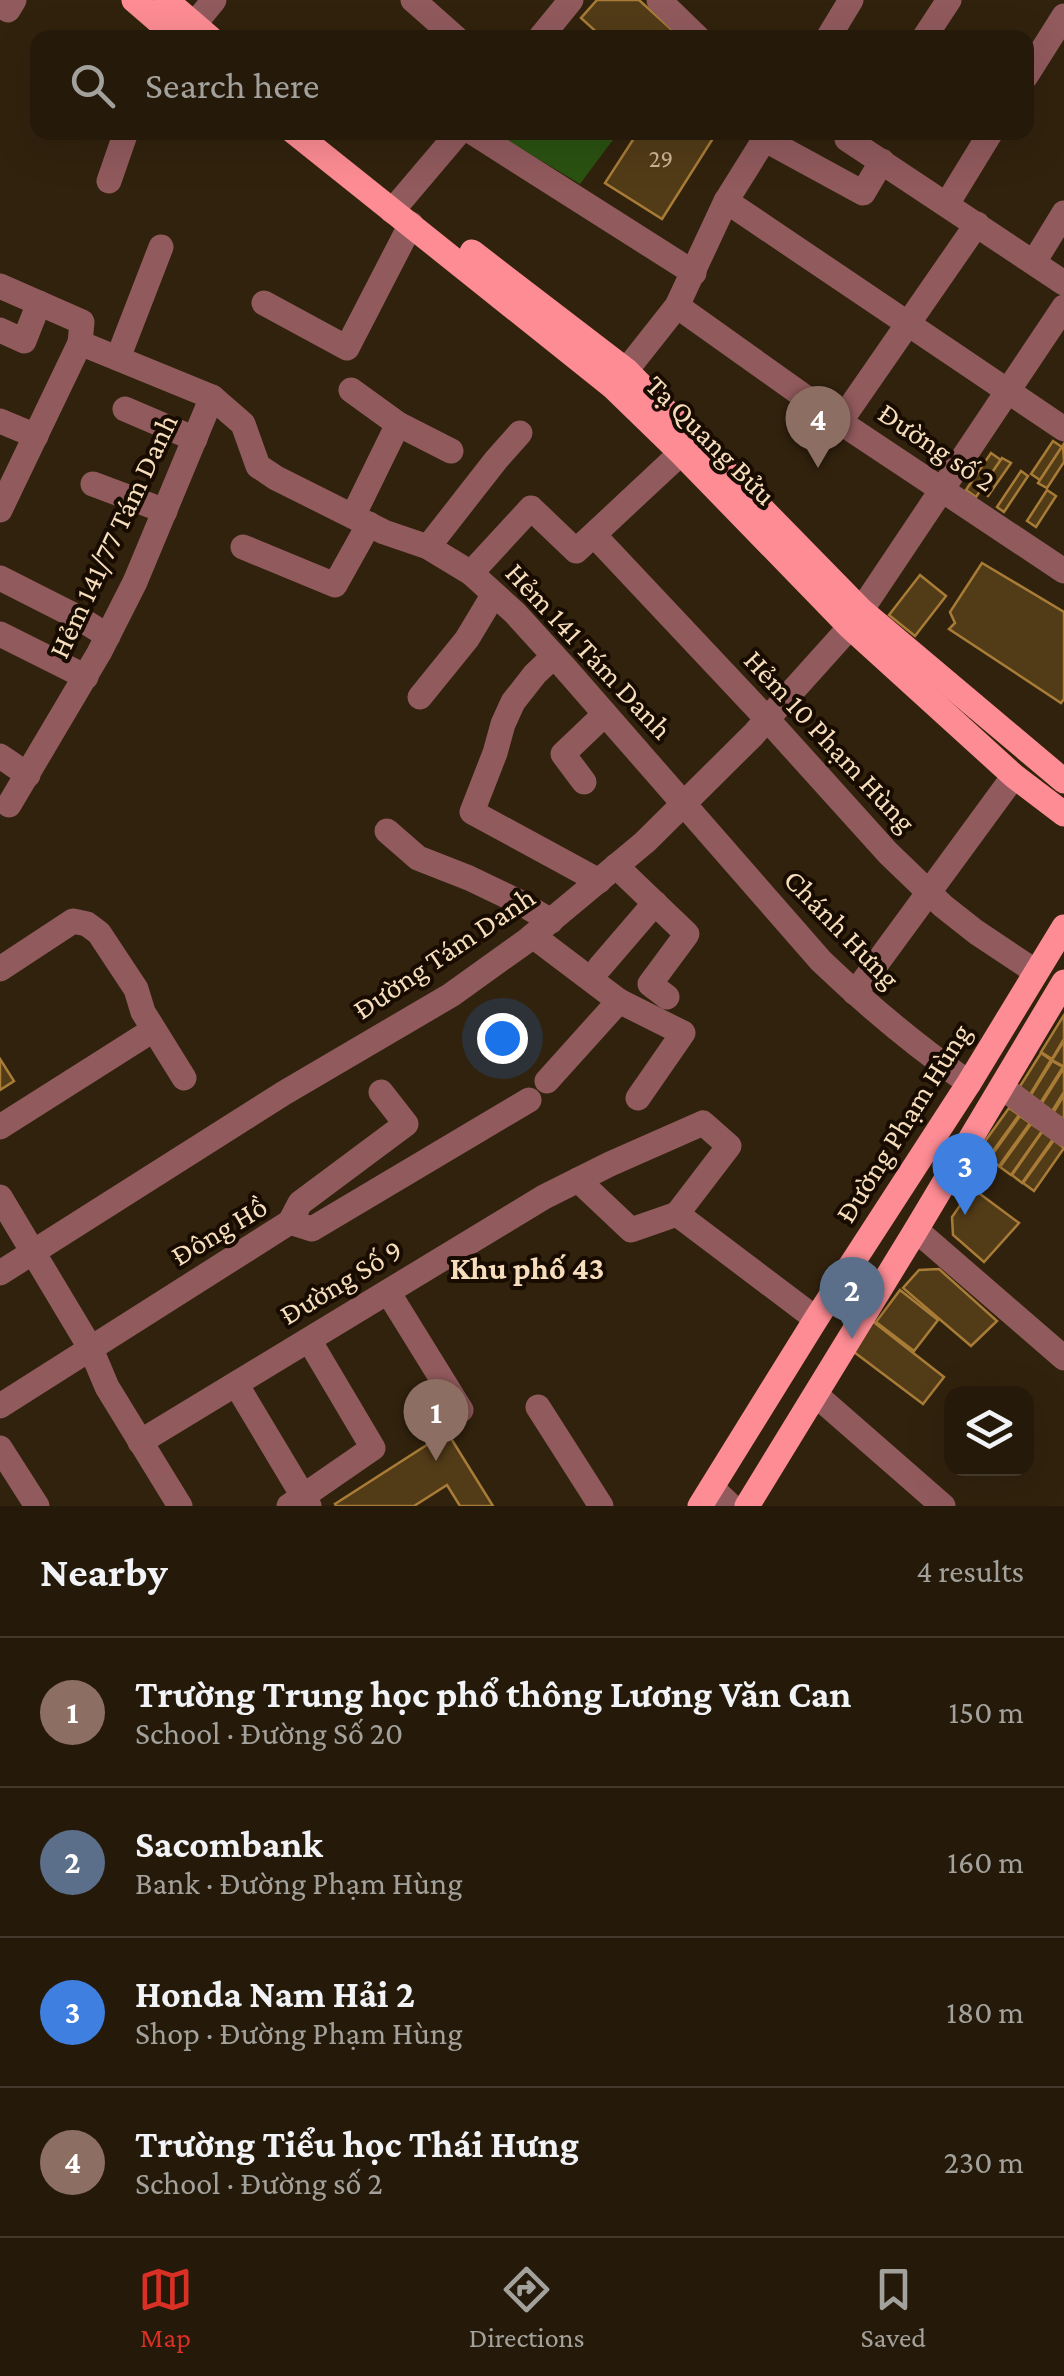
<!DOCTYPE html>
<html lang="en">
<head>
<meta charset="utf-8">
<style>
	:root { --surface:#251a0a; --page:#2d2313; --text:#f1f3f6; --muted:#a3a19c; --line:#42382b; --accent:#d93025 }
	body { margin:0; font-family:"Crimson Pro",serif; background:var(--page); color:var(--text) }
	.controls { position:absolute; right:30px; bottom:30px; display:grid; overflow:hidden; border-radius:20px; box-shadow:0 10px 40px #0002 }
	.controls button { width:90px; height:90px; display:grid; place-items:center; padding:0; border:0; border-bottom:2px solid var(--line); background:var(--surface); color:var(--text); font:50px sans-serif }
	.you { position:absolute; left:502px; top:1038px; width:35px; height:35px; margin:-25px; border:8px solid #fff; border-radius:50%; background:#1a73e8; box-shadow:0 0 0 15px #1a73e833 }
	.badge { display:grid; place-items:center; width:65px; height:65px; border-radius:50%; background:var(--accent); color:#fff; font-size:32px; font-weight:700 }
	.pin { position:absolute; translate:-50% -82px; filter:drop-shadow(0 2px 5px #0008) }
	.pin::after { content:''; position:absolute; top:52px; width:35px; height:30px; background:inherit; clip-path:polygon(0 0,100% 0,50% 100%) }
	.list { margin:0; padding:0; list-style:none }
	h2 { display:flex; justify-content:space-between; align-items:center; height:130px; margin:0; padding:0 40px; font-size:42px }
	h2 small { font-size:32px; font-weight:400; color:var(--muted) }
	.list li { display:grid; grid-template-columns:65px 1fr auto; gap:30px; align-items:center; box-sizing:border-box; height:150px; padding:0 40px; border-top:2px solid var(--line) }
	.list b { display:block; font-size:38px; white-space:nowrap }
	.list p { margin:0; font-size:32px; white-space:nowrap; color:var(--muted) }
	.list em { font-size:32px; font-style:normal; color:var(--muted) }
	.icon { flex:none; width:55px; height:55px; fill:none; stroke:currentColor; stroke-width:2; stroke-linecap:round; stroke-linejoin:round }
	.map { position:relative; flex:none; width:1064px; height:1506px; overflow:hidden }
	.search { position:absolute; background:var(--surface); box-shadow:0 10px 40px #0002; left:30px; right:30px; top:30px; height:110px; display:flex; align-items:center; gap:25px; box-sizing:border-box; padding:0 35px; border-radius:20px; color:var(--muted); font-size:38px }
	.sheet { height:730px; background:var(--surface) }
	nav { display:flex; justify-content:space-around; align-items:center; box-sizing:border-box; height:140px; border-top:2px solid var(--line); background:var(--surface); font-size:28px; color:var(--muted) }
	nav a { display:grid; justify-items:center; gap:5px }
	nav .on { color:var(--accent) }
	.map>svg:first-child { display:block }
	.green { fill:#2a5211 }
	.building { fill:#523b17; stroke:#a87c37; stroke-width:2.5 }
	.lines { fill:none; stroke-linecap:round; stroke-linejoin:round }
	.minor { stroke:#915a5d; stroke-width:25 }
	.major { stroke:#fd8c94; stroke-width:25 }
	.labels { text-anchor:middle; stroke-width:8; stroke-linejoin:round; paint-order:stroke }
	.number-label { font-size:25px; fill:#cdb594 }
	.street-label { font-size:30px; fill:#f6debd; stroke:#180b00 }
	.neighbourhood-label { font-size:32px; font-weight:bold; fill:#f6debd; stroke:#180b00 }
</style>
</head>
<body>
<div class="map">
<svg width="1064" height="1506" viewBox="0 0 1064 1506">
	<rect width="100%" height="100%" fill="#31220d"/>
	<path class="green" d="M499 132 618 133 580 184 497 134Z"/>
	<g class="building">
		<path d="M597 0H639L681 38H603L581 18Z"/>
		<path d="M638 132H717L662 219 605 183Z"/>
		<path d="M1053 441 1062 447 1040 480 1031 474Z"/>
		<path d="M1063 445 1064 462 1047 488 1038 483Z"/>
		<path d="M991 453 1001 460 976 497 966 490Z"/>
		<path d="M1002 458 1011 463 988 496 980 490Z"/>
		<path d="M1021 471 1028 476 1004 512 997 507Z"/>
		<path d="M1047 490 1056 496 1036 527 1027 521Z"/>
		<path d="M982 563 1064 612V699L1061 703 949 629 955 623 950 612Z"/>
		<path d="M920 575 946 596 915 636 889 615Z"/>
		<path d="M1064 1015V1039L1052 1059 1041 1052Z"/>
		<path d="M1064 1041V1065L1063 1066 1052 1060Z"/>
		<path d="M1041 1053 1051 1060 1028 1098 1017 1091Z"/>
		<path d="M0 1059 14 1081 0 1090Z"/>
		<path d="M1052 1061 1063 1067 1039 1105 1029 1098Z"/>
		<path d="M1064 1068V1092L1051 1113 1040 1106Z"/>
		<path d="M1064 1095V1119L1053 1113Z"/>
		<path d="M1009 1108 1019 1115 988 1158 978 1151Z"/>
		<path d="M1020 1116 1030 1123 999 1166 989 1159Z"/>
		<path d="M1031 1124 1042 1131 1011 1175 1000 1167Z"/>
		<path d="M1042 1132 1053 1139 1022 1183 1012 1175Z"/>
		<path d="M1054 1140 1064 1148 1034 1191 1023 1183Z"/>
		<path d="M972 1188 1019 1223 984 1262 953 1235 952 1217Z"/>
		<path d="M939 1269 997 1321 971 1346 903 1288 919 1270Z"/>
		<path d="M900 1290 938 1320 914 1351 876 1322Z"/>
		<path d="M871 1320 944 1377 923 1404 850 1349Z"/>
		<path d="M447 1432 493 1506H460L447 1485 414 1506H336L335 1504Z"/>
	</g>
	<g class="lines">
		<g class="minor">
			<path d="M413 0 456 38"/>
			<path d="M659 0 698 38"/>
			<path d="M0 5 8 10 14 0"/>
			<path d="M183 38 214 0"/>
			<path d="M540 38 571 0"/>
			<path d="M828 38 851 0"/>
			<path d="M924 38 949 0"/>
			<path d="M1026 76 1064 16"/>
			<path d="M472 132 694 273"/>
			<path d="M764 139 863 193 882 161"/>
			<path d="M847 139 1064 283"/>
			<path d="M109 181 126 132"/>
			<path d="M726 201 1064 429"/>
			<path d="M947 204 991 132"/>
			<path d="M392 211 459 132"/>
			<path d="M1034 262 1064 213"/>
			<path d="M0 286 82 322 80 343 212 397 243 424 258 466 276 478 384 532 428 547 471 573 515 613 565 668 821 961C868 1006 916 1046 969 1083"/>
			<path d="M264 303 347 348 411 224"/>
			<path d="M677 306 840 422 1064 571"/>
			<path d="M0 330 24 341 39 303"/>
			<path d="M118 358 161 247"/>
			<path d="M613 387 677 306 726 201 769 132"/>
			<path d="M351 390 398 424 451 451"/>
			<path d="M125 409 195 439"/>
			<path d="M0 421 36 436"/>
			<path d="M840 422 977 224"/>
			<path d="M93 484 165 511"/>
			<path d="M0 510 80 343"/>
			<path d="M353 516 398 424"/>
			<path d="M594 535 768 720 888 853 943 906 976 932 1036 972"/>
			<path d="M243 547 335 585 369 524"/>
			<path d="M428 547 496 460 520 433"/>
			<path d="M471 573 531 508 576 551 681 453"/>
			<path d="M0 578 79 618 108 636"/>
			<path d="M0 634 86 677"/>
			<path d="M554 656 535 674 513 702 503 724 495 753 472 812 599 881"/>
			<path d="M420 697 467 639 494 594"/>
			<path d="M0 756 28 775"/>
			<path d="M584 782 563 754 605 714"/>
			<path d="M9 805 99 653 135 582 212 397"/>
			<path d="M387 831 418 858 469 878 519 902 551 921"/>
			<path d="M616 866 687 934 650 984 667 997"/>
			<path d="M533 936 619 1001 683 1033 638 1098"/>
			<path d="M600 967 655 903"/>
			<path d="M0 969 73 921 87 924 99 933 136 989 143 1012 184 1078"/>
			<path d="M855 993 1014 776"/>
			<path d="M547 1081 619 1001"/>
			<path d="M1002 1087 1064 1134"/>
			<path d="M0 1127 153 1030"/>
			<path d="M578 1180 631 1230 677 1214 816 1319"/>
			<path d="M0 1197 91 1349 107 1387 180 1506"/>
			<path d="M290 1222 300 1203 406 1124 381 1092"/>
			<path d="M916 1230 1064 1358"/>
			<path d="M0 1273 284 1093 451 995 525 942 645 842 753 735 850 627 1064 307"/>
			<path d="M388 1292 461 1410"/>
			<path d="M236 1384 309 1506"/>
			<path d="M816 1395 943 1506"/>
			<path d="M0 1406 290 1222 312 1229 529 1100"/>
			<path d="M538 1407 601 1506"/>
			<path d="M140 1442 544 1197 610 1164 703 1123 729 1146 677 1214"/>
			<path d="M0 1448 37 1506"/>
			<path d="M712 1488 731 1506"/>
			<path d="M289 1506 373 1448 309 1340"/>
		</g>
		<g class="major">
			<path d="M134 0 178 38"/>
			<path d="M166 0 210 38"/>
			<path d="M294 132 613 387 681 453 850 627 1014 776 1064 814"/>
			<path d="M472 252 627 371 861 610 1064 781"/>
			<path d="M700 1506 816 1319 969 1083 1064 927"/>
			<path d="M747 1506 916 1230 1064 982"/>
		</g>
	</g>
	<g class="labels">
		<g class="number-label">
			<text x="661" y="167">29</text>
		</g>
		<g class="street-label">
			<text transform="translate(711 440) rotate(45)" y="10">Tạ Quang Bửu</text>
			<text transform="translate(937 447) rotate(34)" y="10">Đường số 2</text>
			<text transform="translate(113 536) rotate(-65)" y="10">Hẻm 141/77 Tám Danh</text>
			<text transform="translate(589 651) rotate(47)" y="10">Hẻm 141 Tám Danh</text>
			<text transform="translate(830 741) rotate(47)" y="10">Hẻm 10 Phạm Hùng</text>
			<text transform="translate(842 929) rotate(46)" y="10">Chánh Hưng</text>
			<text transform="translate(444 953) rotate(-34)" y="10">Đường Tám Danh</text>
			<text transform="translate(903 1123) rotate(-58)" y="10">Đường Phạm Hùng</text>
			<text transform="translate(219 1231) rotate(-31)" y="10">Đông Hồ</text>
			<text transform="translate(341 1282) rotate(-31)" y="10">Đường Số 9</text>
		</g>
		<g class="neighbourhood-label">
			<text x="527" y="1279">Khu phố 43</text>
		</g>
	</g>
</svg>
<div class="controls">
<button><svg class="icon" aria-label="layers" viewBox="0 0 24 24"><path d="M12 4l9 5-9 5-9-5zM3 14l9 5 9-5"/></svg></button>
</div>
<div class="you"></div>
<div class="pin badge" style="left:436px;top:1461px;background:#8d6e63">1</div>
<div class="pin badge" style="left:852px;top:1339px;background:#5c6f8a">2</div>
<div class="pin badge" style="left:965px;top:1215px;background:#3f7fe0">3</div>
<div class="pin badge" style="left:818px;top:468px;background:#8d6e63">4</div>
<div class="search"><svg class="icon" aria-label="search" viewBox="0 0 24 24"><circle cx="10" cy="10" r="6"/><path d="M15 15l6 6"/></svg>Search here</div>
</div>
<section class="sheet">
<h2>Nearby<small>4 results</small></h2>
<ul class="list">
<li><span class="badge" style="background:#8d6e63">1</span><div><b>Trường Trung học phổ thông Lương Văn Can</b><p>School · Đường Số 20</p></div><em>150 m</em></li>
<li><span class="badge" style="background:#5c6f8a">2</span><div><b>Sacombank</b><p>Bank · Đường Phạm Hùng</p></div><em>160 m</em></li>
<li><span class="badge" style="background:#3f7fe0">3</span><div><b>Honda Nam Hải 2</b><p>Shop · Đường Phạm Hùng</p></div><em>180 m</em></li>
<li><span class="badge" style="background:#8d6e63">4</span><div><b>Trường Tiểu học Thái Hưng</b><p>School · Đường số 2</p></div><em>230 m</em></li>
</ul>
</section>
<nav>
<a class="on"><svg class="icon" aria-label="map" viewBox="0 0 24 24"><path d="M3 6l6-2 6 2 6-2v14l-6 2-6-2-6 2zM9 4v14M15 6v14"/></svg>Map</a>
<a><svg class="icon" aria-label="directions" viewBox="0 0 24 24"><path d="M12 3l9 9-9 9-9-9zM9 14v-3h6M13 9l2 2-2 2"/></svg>Directions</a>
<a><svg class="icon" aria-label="saved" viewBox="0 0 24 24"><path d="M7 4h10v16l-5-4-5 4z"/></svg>Saved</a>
</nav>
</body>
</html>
